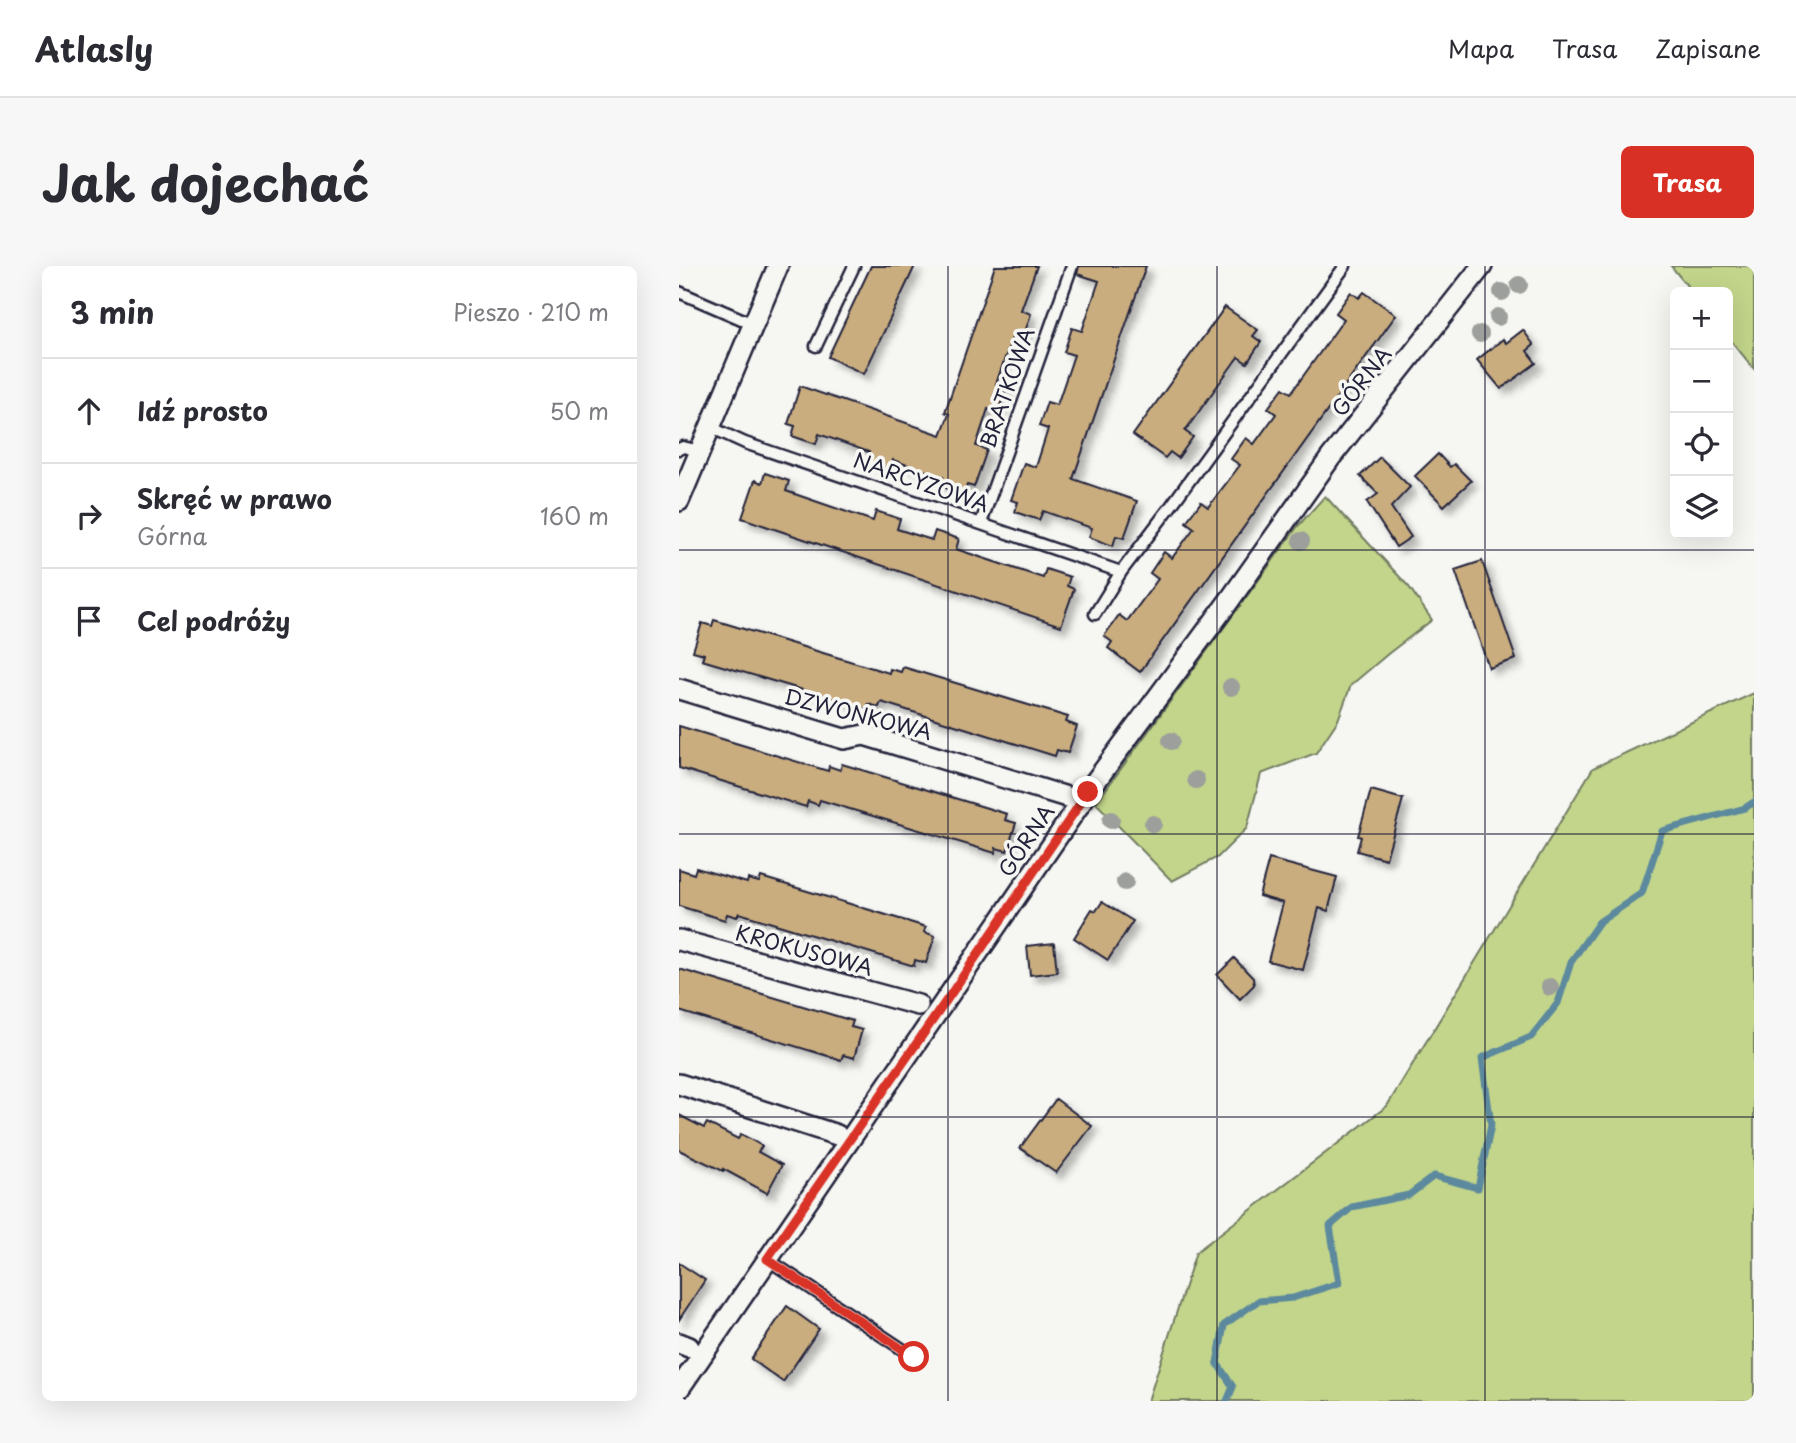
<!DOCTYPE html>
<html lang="pl">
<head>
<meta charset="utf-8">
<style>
	:root { --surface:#fff; --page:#f7f7f7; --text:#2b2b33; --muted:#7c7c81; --line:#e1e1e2; --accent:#d93025 }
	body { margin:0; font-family:"Playpen Sans",sans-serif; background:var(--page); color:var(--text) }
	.controls { position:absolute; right:21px; top:21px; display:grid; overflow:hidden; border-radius:10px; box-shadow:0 7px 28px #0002 }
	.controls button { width:63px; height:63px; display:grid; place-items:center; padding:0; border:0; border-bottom:2px solid var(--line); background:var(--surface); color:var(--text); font:35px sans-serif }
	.stop { position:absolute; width:21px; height:21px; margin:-16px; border:5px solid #d93025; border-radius:50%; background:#fff }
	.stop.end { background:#d93025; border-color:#fff; box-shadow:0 2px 7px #0008 }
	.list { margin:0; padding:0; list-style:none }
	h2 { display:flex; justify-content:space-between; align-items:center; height:91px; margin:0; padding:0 28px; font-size:30px }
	h2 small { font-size:23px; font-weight:400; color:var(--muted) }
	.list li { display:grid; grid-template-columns:46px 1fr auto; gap:21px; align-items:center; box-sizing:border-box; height:105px; padding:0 28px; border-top:2px solid var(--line) }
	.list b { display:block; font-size:26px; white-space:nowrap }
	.list p { margin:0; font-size:23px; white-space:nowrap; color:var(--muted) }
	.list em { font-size:23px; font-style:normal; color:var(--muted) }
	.icon { flex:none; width:38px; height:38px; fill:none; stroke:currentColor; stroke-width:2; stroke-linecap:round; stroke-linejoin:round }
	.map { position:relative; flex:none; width:1075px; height:1135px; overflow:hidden; border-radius:10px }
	header { display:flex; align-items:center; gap:42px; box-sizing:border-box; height:98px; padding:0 35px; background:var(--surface); border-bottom:2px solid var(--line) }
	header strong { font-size:33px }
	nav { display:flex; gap:38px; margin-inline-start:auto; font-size:24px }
	.intro { display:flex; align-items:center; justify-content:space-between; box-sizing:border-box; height:168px; padding:0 42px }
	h1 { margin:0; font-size:49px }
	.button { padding:18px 32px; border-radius:10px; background:var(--accent); color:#fff; font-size:24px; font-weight:700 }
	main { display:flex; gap:42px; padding:0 42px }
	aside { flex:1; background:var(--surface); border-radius:10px; box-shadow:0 7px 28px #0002 }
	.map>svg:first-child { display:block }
	.green { fill:#c2d58a; stroke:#727c62; stroke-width:2 }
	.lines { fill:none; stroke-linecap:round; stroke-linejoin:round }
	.stream { stroke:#5b899e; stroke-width:7 }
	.building { fill:#c9ad7f; stroke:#22223b; stroke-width:2; filter:url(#shadow) }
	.lane-casing { stroke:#22223b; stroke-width:15 }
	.street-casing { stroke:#22223b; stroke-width:24 }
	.lane { stroke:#f6f6f2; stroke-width:10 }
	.street { stroke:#f6f6f2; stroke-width:19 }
	.tree { fill:#9c9f9b }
	.route { stroke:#d93025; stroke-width:9 }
	.grid { fill:none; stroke:#22223b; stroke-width:2; stroke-opacity:0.55 }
	.labels { text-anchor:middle; stroke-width:7; stroke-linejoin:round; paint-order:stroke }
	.street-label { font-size:21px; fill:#22223b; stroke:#f6f6f2 }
</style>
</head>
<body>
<header>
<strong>Atlasly</strong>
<nav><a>Mapa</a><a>Trasa</a><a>Zapisane</a></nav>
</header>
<div class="intro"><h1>Jak dojechać</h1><a class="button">Trasa</a></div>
<main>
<aside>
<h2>3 min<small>Pieszo · 210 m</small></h2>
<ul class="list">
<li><svg class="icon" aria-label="ahead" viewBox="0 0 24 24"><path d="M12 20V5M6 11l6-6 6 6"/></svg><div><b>Idź prosto</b></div><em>50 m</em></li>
<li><svg class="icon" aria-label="right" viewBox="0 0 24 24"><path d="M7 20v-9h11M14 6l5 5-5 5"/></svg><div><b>Skręć w prawo</b><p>Górna</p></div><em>160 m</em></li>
<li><svg class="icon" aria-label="arrive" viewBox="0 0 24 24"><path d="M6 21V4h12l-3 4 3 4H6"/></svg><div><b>Cel podróży</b></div></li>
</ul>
</aside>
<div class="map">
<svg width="1075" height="1135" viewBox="0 0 1075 1135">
	<defs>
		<filter id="shadow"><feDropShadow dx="6" dy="6" stdDeviation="3.5" flood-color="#0004"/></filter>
	</defs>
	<rect width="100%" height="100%" fill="#f6f6f2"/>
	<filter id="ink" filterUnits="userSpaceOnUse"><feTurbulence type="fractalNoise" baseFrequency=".0143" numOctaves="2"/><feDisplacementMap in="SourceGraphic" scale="14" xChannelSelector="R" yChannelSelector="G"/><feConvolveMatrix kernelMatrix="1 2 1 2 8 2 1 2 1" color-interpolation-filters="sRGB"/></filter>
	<g filter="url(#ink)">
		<g class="green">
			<path d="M992 0H1075V103L1049 71V26H1013Z"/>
			<path d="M646 230 730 321 753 354 710 387 672 419 659 454 637 487 582 508 568 562 539 591 493 615 417 537 619 260Z"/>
			<path d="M1075 427V1135H469L517 986 708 840 914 502Z"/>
		</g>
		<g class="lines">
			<path class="stream" d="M548 1135 554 1121 538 1097 545 1059 579 1035 614 1032 660 1017 651 960 673 941 730 929 755 910 799 922 812 859 803 792 852 771 879 737 892 696 920 656 963 627 983 565 1066 542 1075 536"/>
		</g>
		<g class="building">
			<path d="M192 0H236L185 108 149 91Z"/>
			<path d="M316 0H358L342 44 352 48 344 72 334 69 317 118 327 122 319 146 309 143 297 180 308 184 295 221 288 219 285 228 261 220 264 211 214 194 211 204 187 195 190 186 140 168 137 178 113 170 116 160 109 158 121 120 262 169 270 148 266 146Z"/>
			<path d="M400 0H467L394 213 458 235 445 272 437 270 434 280 410 271 413 262 364 245 360 254 336 246 339 236 332 234 345 197 357 201 369 163 360 160 368 136 378 139 395 89 385 86 393 62 403 65 420 15 398 8Z"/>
			<path d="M672 26 680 32 685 26 717 49 461 406 429 382 433 376 425 370 440 349 448 355 479 313 471 307 485 286 493 292 515 262 507 256 522 236 529 241 561 199 552 193 567 172 575 178 597 148 589 142 604 122 612 127 665 53 657 47Z"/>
			<path d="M546 41 579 64 574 70 582 76 568 97 559 91 506 165 514 171 499 192 491 186 486 192 454 169Z"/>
			<path d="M844 64 855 79 848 85 857 97 822 123 798 94 824 73 827 77Z"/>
			<path d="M759 188 771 201 775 198 792 215 765 240 736 210Z"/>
			<path d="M701 191 731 221 712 241 732 271 717 281 688 236 699 228 681 210Z"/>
			<path d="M86 207 110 215 107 225 194 255 197 245 221 253 218 263 253 274 256 265 280 273 277 283 364 312 367 303 391 311 388 320 395 323 382 360 63 252 76 214 83 217Z"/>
			<path d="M803 295 837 393 810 402 776 304Z"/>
			<path d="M35 354 210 407 211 403 222 406 224 401 389 451 387 456 398 460 389 487 378 484 376 490 202 436 200 441 189 438 188 443 23 394 25 388 14 385 23 357 33 360Z"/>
			<path d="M0 460 149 505 150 500 161 504 163 498 328 548 326 554 337 557 328 585 317 582 316 587 141 534 139 539 129 535 127 541 0 502Z"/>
			<path d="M692 524 724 533 707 593 678 585 682 571 679 570Z"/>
			<path d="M590 593 658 611 649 645 640 642 624 704 589 695 604 637 580 630Z"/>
			<path d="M17 602 68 617 69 613 80 616 82 611 247 661 245 666 256 670 247 697 236 694 235 700 60 647 58 651 48 648 46 654 0 640V603L15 608Z"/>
			<path d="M423 636 454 655 429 694 395 672 413 643 417 645Z"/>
			<path d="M375 677 378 706 351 709 348 680Z"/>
			<path d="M555 692 574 712 575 719 561 733 538 709Z"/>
			<path d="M0 703 174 755 172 761 183 764 175 792 164 789 162 794 0 745Z"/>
			<path d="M377 833 413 860 377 907 341 882Z"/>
			<path d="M0 849 25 862 28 857 59 873 62 868 83 880 79 886 103 899 88 927 44 903V905L0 884Z"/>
			<path d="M0 997 26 1014 0 1054Z"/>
			<path d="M108 1040 140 1063 104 1116 72 1093Z"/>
		</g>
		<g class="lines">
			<g class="lane-casing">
				<g id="lane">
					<path d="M0 26 74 58"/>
					<path d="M137 80 175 0"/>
					<path d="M31 161 66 177 442 306"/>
					<path d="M0 183 4 181 21 185"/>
					<path d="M302 257 393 0"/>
					<path d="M416 348 442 306 492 240 666 0"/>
					<path d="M88 993 235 1091"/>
				</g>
			</g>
			<g class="street-casing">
				<g id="street">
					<path d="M0 235 99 0"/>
					<path d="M0 423 165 473 185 469 388 531"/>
					<path d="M0 674 239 739"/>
					<path d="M0 818 158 869"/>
					<path d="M0 1077 10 1081"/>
					<path d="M0 1123 416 516 550 335 652 191 803 0"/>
				</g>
			</g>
			<use href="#lane" class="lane"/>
			<use href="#street" class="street"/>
		</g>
		<g class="tree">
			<circle cx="840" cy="19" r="9"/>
			<circle cx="823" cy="26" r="9"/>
			<circle cx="819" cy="51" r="9"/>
			<circle cx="801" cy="68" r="9"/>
			<circle cx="622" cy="275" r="9"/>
			<circle cx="552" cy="421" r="9"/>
			<circle cx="492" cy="475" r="9"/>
			<circle cx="517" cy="514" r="9"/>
			<circle cx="432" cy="554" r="9"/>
			<circle cx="474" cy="558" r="9"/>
			<circle cx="446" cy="616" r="9"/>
			<circle cx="871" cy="721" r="9"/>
		</g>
	</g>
	<g class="lines" filter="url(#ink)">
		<path class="route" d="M235 1091 88 993 267 735 409 526"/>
	</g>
	<path class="grid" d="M269 0V1135M538 0V1135M806 0V1135M0 284H1075M0 568H1075M0 851H1075"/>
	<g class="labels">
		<g class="street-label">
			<text transform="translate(683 116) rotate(-52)" y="7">GÓRNA</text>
			<text transform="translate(329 122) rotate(-71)" y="7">BRATKOWA</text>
			<text transform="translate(242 217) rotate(19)" y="7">NARCYZOWA</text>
			<text transform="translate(179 449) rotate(14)" y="7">DZWONKOWA</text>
			<text transform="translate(348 575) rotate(-56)" y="7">GÓRNA</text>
			<text transform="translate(125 685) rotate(15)" y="7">KROKUSOWA</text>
		</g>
	</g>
</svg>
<div class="controls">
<button>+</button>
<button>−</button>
<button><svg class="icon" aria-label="locate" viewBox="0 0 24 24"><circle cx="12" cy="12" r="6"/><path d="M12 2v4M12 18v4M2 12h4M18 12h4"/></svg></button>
<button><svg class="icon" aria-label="layers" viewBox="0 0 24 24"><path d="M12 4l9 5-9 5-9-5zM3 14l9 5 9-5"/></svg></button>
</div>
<div class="stop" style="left:235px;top:1091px"></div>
<div class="stop end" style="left:409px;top:526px"></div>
</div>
</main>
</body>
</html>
